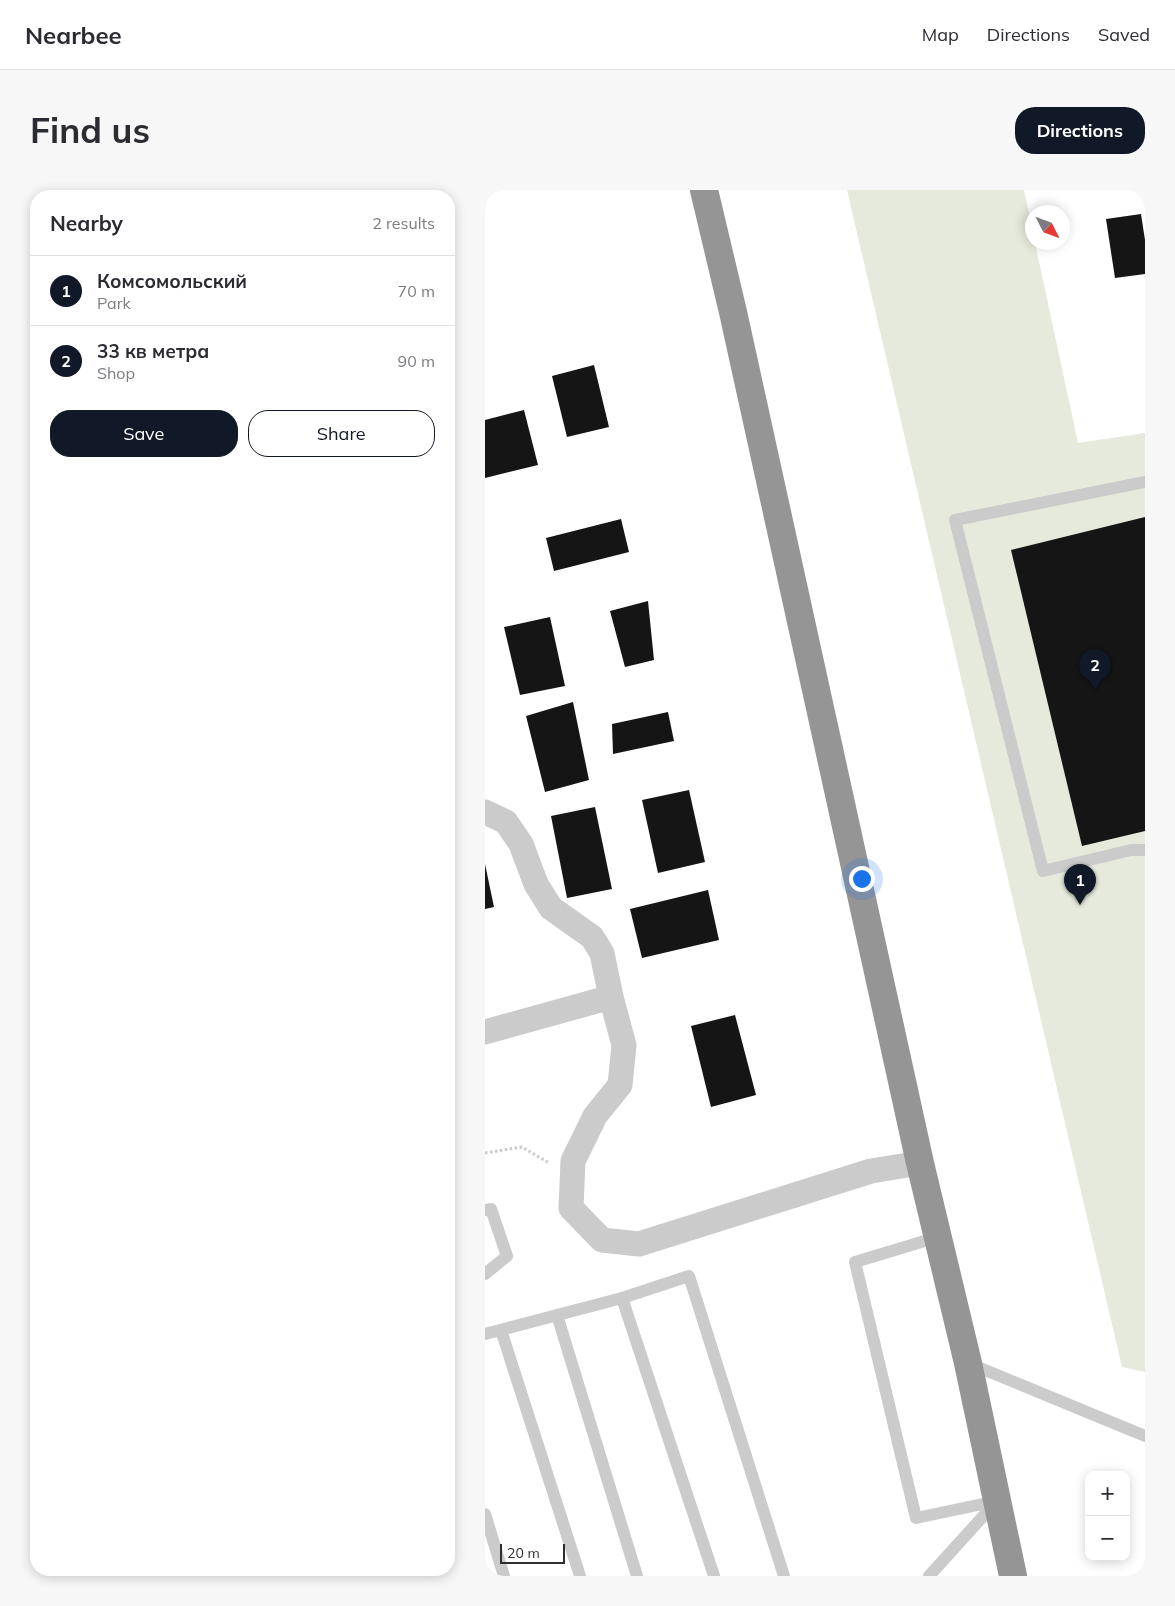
<!DOCTYPE html>
<html lang="en">
<head>
<meta charset="utf-8">
<style>
	:root { --surface:#fff; --page:#f7f7f7; --text:#2b2b33; --muted:#7c7c81; --line:#e1e1e2; --accent:#111827 }
	body { margin:0; font-family:Mulish,sans-serif; background:var(--page); color:var(--text) }
	.controls { position:absolute; right:15px; bottom:15px; display:grid; overflow:hidden; border-radius:10px; box-shadow:0 2px 12px #0003 }
	.controls button { width:45px; height:45px; display:grid; place-items:center; padding:0; border:0; border-bottom:1px solid var(--line); background:var(--surface); color:var(--text); font:25px sans-serif }
	.compass { position:absolute; left:540px; top:15px; width:45px; height:45px; border-radius:50%; background:var(--surface); box-shadow:0 2px 12px #0003; rotate:132deg }
	.scale { position:absolute; left:15px; bottom:12px; width:65px; box-sizing:border-box; padding-left:5px; border:2px solid #2e2e2e; border-top:0; font-size:14px; line-height:18px; white-space:nowrap; color:#2e2e2e; -webkit-text-stroke:4px #fff; paint-order:stroke }
	.you { position:absolute; left:376px; top:688px; width:18px; height:18px; margin:-12px; border:4px solid #fff; border-radius:50%; background:#1a73e8; box-shadow:0 0 0 8px #1a73e833 }
	.badge { display:grid; place-items:center; width:32px; height:32px; border-radius:50%; background:var(--accent); color:#fff; font-size:16px; font-weight:700 }
	.pin { position:absolute; translate:-50% -41px; filter:drop-shadow(0 1px 2px #0008) }
	.pin::after { content:''; position:absolute; top:26px; width:18px; height:15px; background:inherit; clip-path:polygon(0 0,100% 0,50% 100%) }
	.list { margin:0; padding:0; list-style:none }
	h2 { display:flex; justify-content:space-between; align-items:center; height:65px; margin:0; padding:0 20px; font-size:21px }
	h2 small { font-size:16px; font-weight:400; color:var(--muted) }
	.list li { display:grid; grid-template-columns:32px 1fr auto; gap:15px; align-items:center; box-sizing:border-box; height:70px; padding:0 20px; border-top:1px solid var(--line) }
	.list b { display:block; font-size:19px; white-space:nowrap }
	.list p { margin:0; font-size:16px; white-space:nowrap; color:var(--muted) }
	.list em { font-size:16px; font-style:normal; color:var(--muted) }
	.actions { display:flex; gap:10px; padding:15px 20px }
	.actions a { flex:1; padding:11px 0; border:1px solid var(--accent); border-radius:20px; text-align:center; font-size:18px; color:var(--accent) }
	.actions .main { background:var(--accent); color:#fff }
	.map { position:relative; flex:none; width:660px; height:1386px; overflow:hidden; border-radius:20px }
	header { display:flex; align-items:center; gap:30px; box-sizing:border-box; height:70px; padding:0 25px; background:var(--surface); border-bottom:1px solid var(--line) }
	header strong { font-size:24px }
	nav { display:flex; gap:28px; margin-inline-start:auto; font-size:18px }
	.intro { display:flex; align-items:center; justify-content:space-between; box-sizing:border-box; height:120px; padding:0 30px }
	h1 { margin:0; font-size:35px }
	.button { padding:12px 22px; border-radius:20px; background:var(--accent); color:#fff; font-size:18px; font-weight:700 }
	main { display:flex; gap:30px; padding:0 30px }
	aside { flex:1; background:var(--surface); border-radius:20px; box-shadow:0 2px 12px #0003 }
	.map>svg:first-child { display:block }
	.green { fill:#e5eadc }
	.building { fill:#151515 }
	.lines { fill:none; stroke-linecap:round; stroke-linejoin:round }
	.path { stroke:#cbcbcb; stroke-width:3; stroke-dasharray:2.5 2.5; stroke-linecap:butt }
	.lane { stroke:#cbcbcb; stroke-width:12 }
	.street { stroke:#cbcbcb; stroke-width:25 }
	.highway { stroke:#959595; stroke-width:28 }
</style>
</head>
<body>
<header>
<strong>Nearbee</strong>
<nav><a>Map</a><a>Directions</a><a>Saved</a></nav>
</header>
<div class="intro"><h1>Find us</h1><a class="button">Directions</a></div>
<main>
<aside>
<h2>Nearby<small>2 results</small></h2>
<ul class="list">
<li><span class="badge">1</span><div><b>Комсомольский</b><p>Park</p></div><em>70 m</em></li>
<li><span class="badge">2</span><div><b>33 кв метра</b><p>Shop</p></div><em>90 m</em></li>
</ul>
<div class="actions"><a class="main">Save</a><a>Share</a></div>
</aside>
<div class="map">
<svg width="660" height="1386" viewBox="0 0 660 1386">
	<rect width="100%" height="100%" fill="#fff"/>
	<path class="green" d="M362 0H539L547 38 548 52 550 53 593 253 660 243V1182L637 1177Z"/>
	<g class="building">
		<path d="M656 24 660 50V84L630 88 621 29Z"/>
		<path d="M109 175 124 237 82 247 67 186Z"/>
		<path d="M39 220 53 275 0 288V230Z"/>
		<path d="M660 327V641L597 656 526 360Z"/>
		<path d="M136 329 144 362 69 381 61 348Z"/>
		<path d="M163 411 169 470 140 477 125 421Z"/>
		<path d="M65 427 80 496 35 505 19 437Z"/>
		<path d="M88 512 104 590 60 602 41 526Z"/>
		<path d="M183 522 189 551 128 564 127 534Z"/>
		<path d="M204 600 220 672 173 683 157 610Z"/>
		<path d="M110 617 127 699 82 708 66 626Z"/>
		<path d="M0 674 9 717 0 719Z"/>
		<path d="M223 700 234 750 157 768 145 719Z"/>
		<path d="M250 825 271 905 226 917 206 836Z"/>
	</g>
	<g class="lines">
		<path class="path" d="M0 963 37 957 64 973"/>
		<g class="lane">
			<path d="M660 292 470 330 558 681 646 660H660"/>
			<path d="M0 1020 6 1019 22 1066 0 1084"/>
			<path d="M453 1047 370 1072 431 1328 512 1311"/>
			<path d="M137 1108 229 1386"/>
			<path d="M72 1125 152 1386"/>
			<path d="M16 1140 95 1386"/>
			<path d="M0 1144 137 1108 204 1086 299 1386"/>
			<path d="M483 1173 660 1246"/>
			<path d="M0 1324 19 1386"/>
			<path d="M444 1386 512 1311"/>
		</g>
		<g class="street">
			<path d="M0 622 21 632 36 654 51 694 66 718 107 747 117 763 126 807 139 855 135 895 110 926 88 971 86 1018 117 1050 154 1054 386 981 435 973"/>
			<path d="M0 842 126 807"/>
		</g>
		<path class="highway" d="M219 0 248 122 435 973 483 1173 528 1386"/>
	</g>
</svg>
<div class="controls">
<button>+</button>
<button>−</button>
</div>
<svg class="compass" viewBox="-18 -18 36 36"><path d="M0-13l5 13h-10z" fill="#e53935"/><path d="M0 13l5-13h-10z" fill="#7c7c81"/></svg>
<div class="scale">20 m</div>
<div class="you"></div>
<div class="pin badge" style="left:595px;top:715px">1</div>
<div class="pin badge" style="left:610px;top:500px">2</div>
</div>
</main>
</body>
</html>
